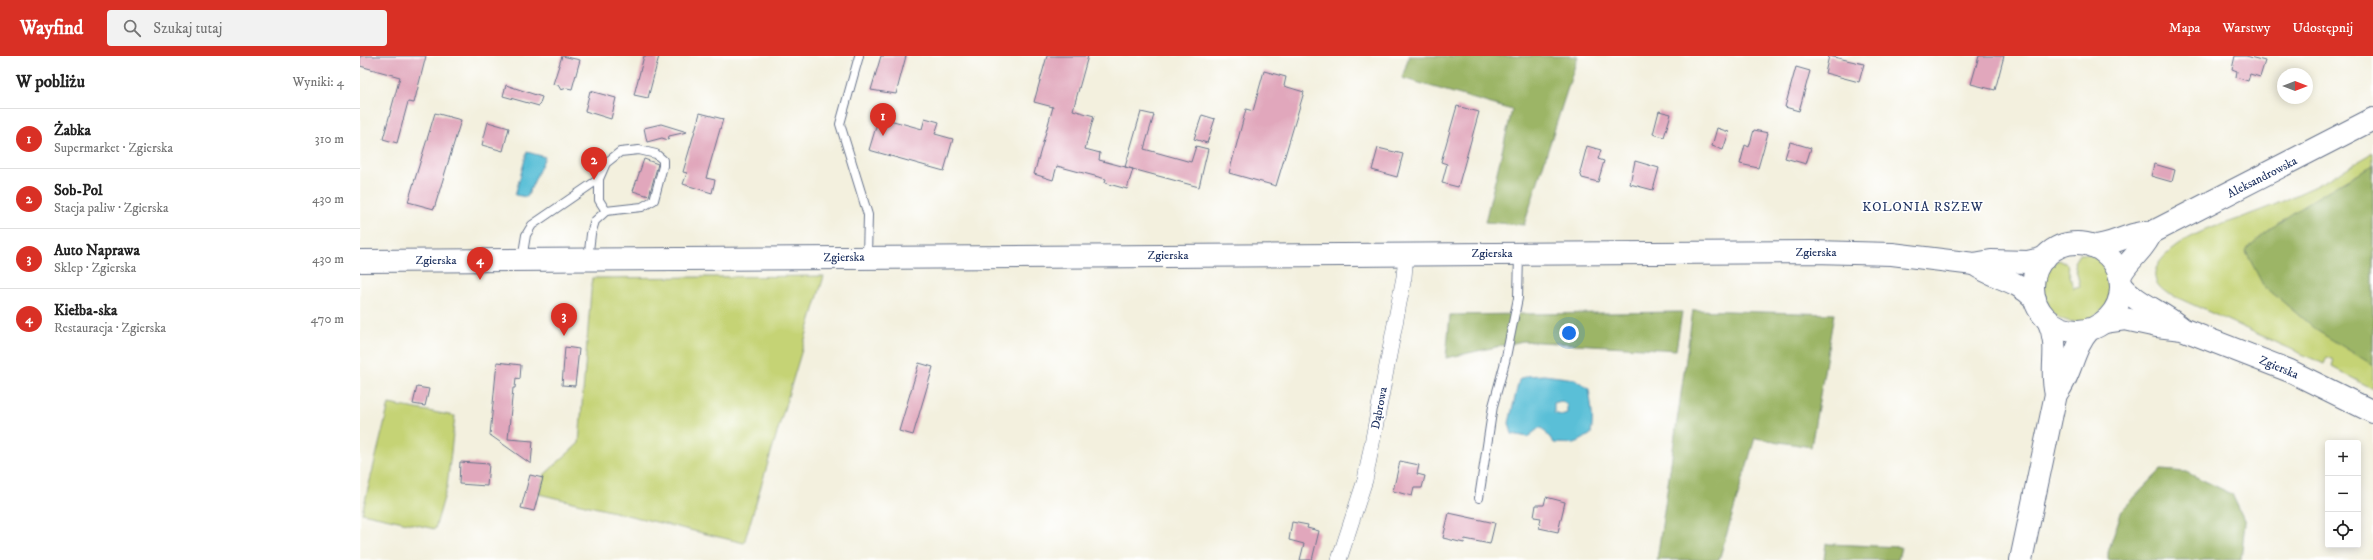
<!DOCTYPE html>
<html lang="pl">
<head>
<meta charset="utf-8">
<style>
	:root { --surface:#fff; --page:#f2f2f2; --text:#222; --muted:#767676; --line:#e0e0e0; --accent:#d93025 }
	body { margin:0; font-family:"IM FELL DW Pica",serif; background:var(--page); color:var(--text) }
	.controls { position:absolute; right:12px; bottom:12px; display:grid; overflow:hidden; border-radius:4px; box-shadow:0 2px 10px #0003 }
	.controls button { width:36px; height:36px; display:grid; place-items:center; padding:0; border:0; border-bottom:1px solid var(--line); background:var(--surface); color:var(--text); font:20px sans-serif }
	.compass { position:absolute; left:1917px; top:12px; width:36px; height:36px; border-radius:50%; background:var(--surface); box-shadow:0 2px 10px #0003; rotate:90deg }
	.you { position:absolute; left:1209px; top:277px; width:14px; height:14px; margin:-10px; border:3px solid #fff; border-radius:50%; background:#1a73e8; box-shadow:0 0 0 6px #1a73e833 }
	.badge { display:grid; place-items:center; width:26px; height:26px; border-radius:50%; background:var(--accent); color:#fff; font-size:13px; font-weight:700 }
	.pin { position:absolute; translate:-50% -33px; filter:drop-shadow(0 1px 2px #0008) }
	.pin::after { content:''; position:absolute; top:21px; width:14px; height:12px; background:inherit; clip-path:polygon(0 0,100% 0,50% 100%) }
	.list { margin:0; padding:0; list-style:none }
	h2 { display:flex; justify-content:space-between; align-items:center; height:52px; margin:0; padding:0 16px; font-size:17px }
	h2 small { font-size:13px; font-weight:400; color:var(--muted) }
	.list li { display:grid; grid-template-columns:26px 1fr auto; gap:12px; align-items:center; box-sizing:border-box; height:60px; padding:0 16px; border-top:1px solid var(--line) }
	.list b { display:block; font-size:15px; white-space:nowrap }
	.list p { margin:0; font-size:13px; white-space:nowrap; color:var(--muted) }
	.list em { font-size:13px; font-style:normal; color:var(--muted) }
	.icon { flex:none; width:22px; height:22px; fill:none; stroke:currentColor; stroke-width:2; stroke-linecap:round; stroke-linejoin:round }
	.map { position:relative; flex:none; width:2013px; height:504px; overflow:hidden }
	header { display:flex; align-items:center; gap:24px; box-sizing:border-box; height:56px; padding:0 20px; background:var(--accent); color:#fff }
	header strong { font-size:19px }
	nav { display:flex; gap:22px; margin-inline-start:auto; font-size:14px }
	.search { width:280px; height:36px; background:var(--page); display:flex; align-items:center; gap:10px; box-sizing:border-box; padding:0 14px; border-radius:4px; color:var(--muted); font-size:15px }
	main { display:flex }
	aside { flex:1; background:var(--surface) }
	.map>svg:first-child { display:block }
	.green { fill:#c5d375; stroke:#70816a }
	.forest { fill:#9cb566; stroke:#5c7262 }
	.water { fill:#5abfd7; stroke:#3a779a; fill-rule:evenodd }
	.building { fill:#e1a7bc }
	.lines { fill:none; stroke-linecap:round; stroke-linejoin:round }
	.lane-casing { stroke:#67738b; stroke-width:10 }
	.street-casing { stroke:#67738b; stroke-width:16 }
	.secondary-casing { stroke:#67738b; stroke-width:24 }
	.lane { stroke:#fff; stroke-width:8 }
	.street { stroke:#fff; stroke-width:15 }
	.secondary { stroke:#fff; stroke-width:22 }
	.labels { text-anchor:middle; stroke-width:3.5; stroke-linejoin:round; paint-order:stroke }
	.street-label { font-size:12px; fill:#1b2f5e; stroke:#fff }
	.neighbourhood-label { font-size:13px; letter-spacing:1px; fill:#1b2f5e; stroke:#fff }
</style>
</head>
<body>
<header>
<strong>Wayfind</strong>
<div class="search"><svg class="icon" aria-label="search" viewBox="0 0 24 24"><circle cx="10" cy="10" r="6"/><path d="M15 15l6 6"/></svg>Szukaj tutaj</div>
<nav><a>Mapa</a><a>Warstwy</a><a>Udostępnij</a></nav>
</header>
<main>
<aside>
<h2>W pobliżu<small>Wyniki: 4</small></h2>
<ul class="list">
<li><span class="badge">1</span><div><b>Żabka</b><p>Supermarket · Zgierska</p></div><em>310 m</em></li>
<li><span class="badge">2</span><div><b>Sob-Pol</b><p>Stacja paliw · Zgierska</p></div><em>430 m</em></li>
<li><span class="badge">3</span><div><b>Auto Naprawa</b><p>Sklep · Zgierska</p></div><em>430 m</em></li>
<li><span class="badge">4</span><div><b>Kiełba-ska</b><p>Restauracja · Zgierska</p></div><em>470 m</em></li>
</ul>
</aside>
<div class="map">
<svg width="2013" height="504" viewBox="0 0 2013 504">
	<rect width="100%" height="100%" fill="#fff"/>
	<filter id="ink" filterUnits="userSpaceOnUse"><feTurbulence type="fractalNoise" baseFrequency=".025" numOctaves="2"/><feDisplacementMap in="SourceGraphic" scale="8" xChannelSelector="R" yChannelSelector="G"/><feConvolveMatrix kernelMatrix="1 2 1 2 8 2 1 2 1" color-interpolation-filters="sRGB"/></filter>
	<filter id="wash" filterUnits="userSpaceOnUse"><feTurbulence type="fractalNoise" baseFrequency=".012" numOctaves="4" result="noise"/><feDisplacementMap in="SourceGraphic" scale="16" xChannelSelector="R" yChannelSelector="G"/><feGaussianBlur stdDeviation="0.9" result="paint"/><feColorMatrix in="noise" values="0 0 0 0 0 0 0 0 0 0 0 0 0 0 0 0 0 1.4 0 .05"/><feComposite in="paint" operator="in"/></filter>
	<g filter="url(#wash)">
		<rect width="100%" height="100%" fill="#f3f0de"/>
		<g class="green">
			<path d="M2013 97V333L1972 311 1974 304 1967 301 1964 308 1807 237C1770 213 1827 181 1848 173 1861 168 1875 165 1888 159 1904 153 1920 147 1936 139 1962 128 1988 111 2013 97Z"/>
			<path d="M1719 198C1729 197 1737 202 1743 209 1778 248 1706 294 1685 244 1679 230 1685 210 1699 204L1707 208 1713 232 1720 230 1714 206Z"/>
			<path d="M464 220 384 487 179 438 185 418 219 387 232 222Z"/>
			<path d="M29 348 95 360 87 431 75 473 2 457Z"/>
		</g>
		<g class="forest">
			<path d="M1049 0H1218L1164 169 1125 166 1152 54 1042 22Z"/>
			<path d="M2013 109V309L1956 274 1903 229 1885 194C1924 159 1968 134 2013 109Z"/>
			<path d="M1333 254 1474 258 1451 391 1395 382 1359 504H1297Z"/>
			<path d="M1322 256 1316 294 1163 285 1086 302 1090 259Z"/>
			<path d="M1801 414 1826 416 1872 438 1885 466 1881 504H1748V496L1762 454Z"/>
			<path d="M1466 487 1469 488 1541 491 1538 504H1464Z"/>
		</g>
		<g class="water">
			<path d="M167 96 185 101 167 141 155 139Z"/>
			<path d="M1184 319 1215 323 1229 333C1231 348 1234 362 1231 378 1214 389 1215 388 1194 387L1182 372H1179L1168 381 1152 378 1149 367 1159 324 1166 320ZM1201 345 1207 349V357L1201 359 1194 357V347Z"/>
		</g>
		<g id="blocks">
			<g class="building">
				<path d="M0 0H66L54 47 48 46 37 87 23 83 40 21 0 10Z"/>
				<path d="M202 0 220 4 212 33 207 32 201 34 198 29 193 28Z"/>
				<path d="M284 0H299L288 42 274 39Z"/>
				<path d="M521 0H546L536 38 511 34Z"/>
				<path d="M687 0H728L713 54 734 60 725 93 740 97 739 104 773 113 767 133 745 127 746 123 697 110 693 124 674 118 693 51 674 46Z"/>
				<path d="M1469 0 1504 8 1499 26 1465 17Z"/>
				<path d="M1619 0H1644L1635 34 1611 28Z"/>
				<path d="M1875 0H1886L1905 5 1900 21 1890 18 1888 25 1876 21 1877 15 1872 13Z"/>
				<path d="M1436 11 1450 15 1439 55 1425 51Z"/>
				<path d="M904 15 926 21 924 30 944 36 916 130 869 117 886 53 893 55Z"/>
				<path d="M146 29 182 41 179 50 143 40Z"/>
				<path d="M230 35 256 42 251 63 225 55Z"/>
				<path d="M1097 50 1119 56 1098 131 1082 127 1087 108 1081 106Z"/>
				<path d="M1299 55 1311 58 1304 81 1293 78Z"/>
				<path d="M781 56 794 59 784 93 831 106 836 90 848 93 839 131 765 111Z"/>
				<path d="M75 57 101 64 74 153 48 146Z"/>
				<path d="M340 57 363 63 346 122 355 124 352 137 323 128 327 117 323 116Z"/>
				<path d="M842 59 855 63 847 87 834 83Z"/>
				<path d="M519 61 562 73 565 62 579 66 575 78 593 83 584 115 509 94Z"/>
				<path d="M128 66 149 72 143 95 122 89Z"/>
				<path d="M301 68 327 76 309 80 308 84 302 82 287 86 284 72Z"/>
				<path d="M1357 72 1369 76 1363 94 1352 90Z"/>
				<path d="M1394 74 1408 77 1398 112 1380 108 1385 89 1389 91Z"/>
				<path d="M1430 86 1451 92 1446 108 1425 102Z"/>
				<path d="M1227 90 1241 94 1238 103 1244 105 1238 126 1222 122 1220 116Z"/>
				<path d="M1018 92 1043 98 1037 121 1012 114Z"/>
				<path d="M284 103 298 108 289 140 273 135Z"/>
				<path d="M1275 105 1299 112 1293 134 1270 128Z"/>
				<path d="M1794 108 1815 114 1812 126 1791 120Z"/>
				<path d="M205 291 219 293 215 330 202 329Z"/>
				<path d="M137 306 161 309 160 323 156 322 155 332H153L148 383 173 385 171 408 130 379Z"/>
				<path d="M559 307 573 311 553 379 539 375Z"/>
				<path d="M57 331 69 333 65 350 53 348Z"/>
				<path d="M1040 405 1059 409 1057 418 1065 420 1062 432H1054L1052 440 1033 435Z"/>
				<path d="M100 406 129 408 127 430 99 428Z"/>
				<path d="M170 419 183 422 174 455 161 452Z"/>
				<path d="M1186 441 1205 446 1198 476 1179 472 1181 462 1174 461 1176 449H1184Z"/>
				<path d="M1089 457 1135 467 1130 488 1105 483 1104 487 1083 482Z"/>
				<path d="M932 466 948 469 947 472 959 475 952 504H940L944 488 929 484Z"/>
			</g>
		</g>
	</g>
	<g filter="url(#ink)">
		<use href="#blocks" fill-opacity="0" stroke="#67738b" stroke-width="1"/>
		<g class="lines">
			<g class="lane-casing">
				<g id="lane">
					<path d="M499 0 480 68 508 159 507 200"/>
					<path d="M239 123V144L246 155"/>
					<path d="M162 203 166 179 172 169 239 123 246 107 260 96 279 94 296 98 303 104V110L294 144 282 151 246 155 235 165 231 178 228 203"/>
					<path d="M1119 442 1133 350 1145 306 1158 242 1159 198"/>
				</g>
			</g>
			<g class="street-casing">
				<path id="street" d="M979 504 1005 424 1044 221 1046 198"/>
			</g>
			<g class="secondary-casing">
				<g id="secondary">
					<circle cx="1717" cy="231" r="44"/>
					<path d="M1732 190C1754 190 1770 175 1791 177L2013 63"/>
					<path d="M0 205 1454 196 1532 198 1614 208 1631 205 1668 206 1685 202"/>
					<path d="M1614 208C1635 223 1657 223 1675 243"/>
					<path d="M1760 220C1768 203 1784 195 1791 177"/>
					<path d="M1761 229C1777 248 1801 255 1820 271"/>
					<path d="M1744 266 1765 263 1797 270 1822 273 1930 315 2013 356"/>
					<path d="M1696 338C1712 318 1712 293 1729 274"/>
					<path d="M1661 504 1696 338C1689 312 1701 291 1688 264"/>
				</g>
			</g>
			<use href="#lane" class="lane"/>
			<use href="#street" class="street"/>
			<use href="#secondary" class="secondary"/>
		</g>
	</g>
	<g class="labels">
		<g class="street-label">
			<text transform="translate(1902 121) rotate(-27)" y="4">Aleksandrowska</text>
			<text x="1456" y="200">Zgierska</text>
			<text x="1132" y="201">Zgierska</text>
			<text x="808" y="203">Zgierska</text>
			<text transform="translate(484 201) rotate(-1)" y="4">Zgierska</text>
			<text x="76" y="208">Zgierska</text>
			<text transform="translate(1919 311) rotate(23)" y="4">Zgierska</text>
			<text transform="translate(1019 352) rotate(-79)" y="4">Dąbrowa</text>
		</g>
		<g class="neighbourhood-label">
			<text x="1563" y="155">KOLONIA RSZEW</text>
		</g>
	</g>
</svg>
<div class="controls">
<button>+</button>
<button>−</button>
<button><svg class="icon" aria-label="locate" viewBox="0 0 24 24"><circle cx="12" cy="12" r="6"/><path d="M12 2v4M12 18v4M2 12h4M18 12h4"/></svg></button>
</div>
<svg class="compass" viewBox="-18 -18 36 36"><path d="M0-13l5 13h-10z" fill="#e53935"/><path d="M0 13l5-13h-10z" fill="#767676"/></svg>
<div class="you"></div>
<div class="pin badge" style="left:523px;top:80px">1</div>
<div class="pin badge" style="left:234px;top:124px">2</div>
<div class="pin badge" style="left:204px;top:280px">3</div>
<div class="pin badge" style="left:120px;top:224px">4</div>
</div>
</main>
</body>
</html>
